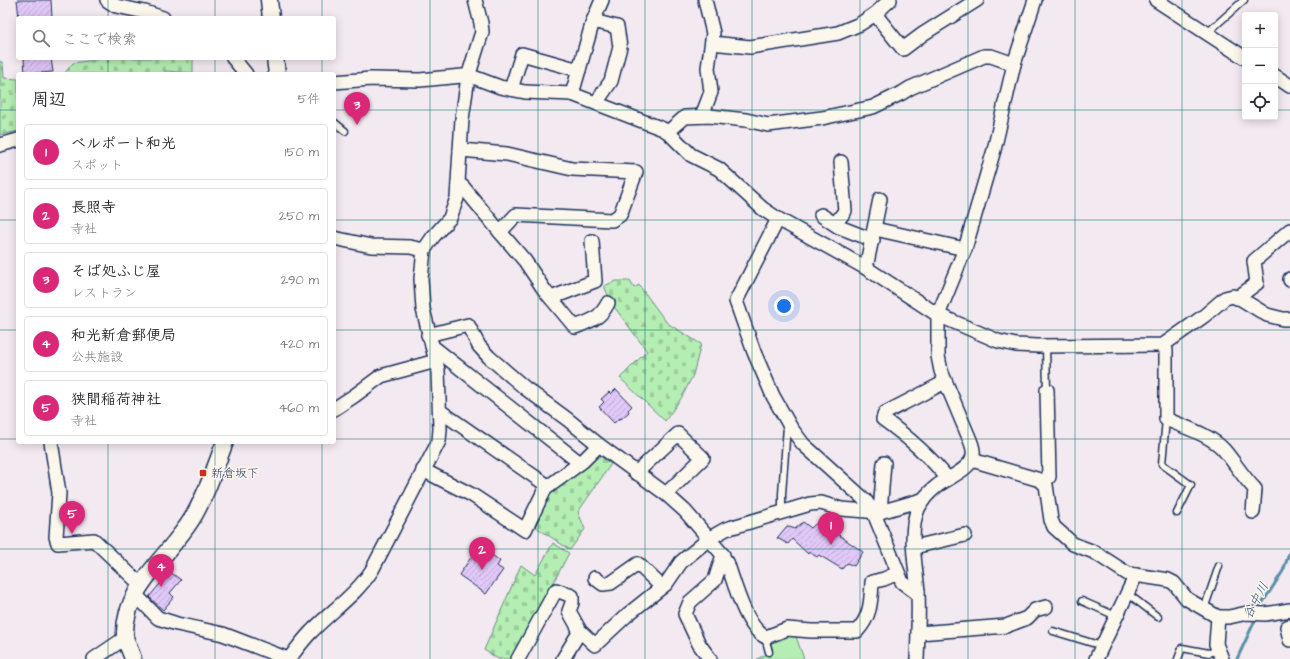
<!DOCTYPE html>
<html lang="ja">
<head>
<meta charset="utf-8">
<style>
	:root { --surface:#fff; --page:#f2f2f3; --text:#2b2b33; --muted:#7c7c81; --line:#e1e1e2; --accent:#db2777 }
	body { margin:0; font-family:"Architects Daughter","Klee One",sans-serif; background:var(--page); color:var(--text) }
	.controls { position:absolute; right:12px; top:12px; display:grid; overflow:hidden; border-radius:4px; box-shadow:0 2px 10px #0003 }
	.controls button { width:36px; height:36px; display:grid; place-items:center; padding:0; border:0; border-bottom:1px solid var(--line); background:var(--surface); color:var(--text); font:20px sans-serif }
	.you { position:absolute; left:784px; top:306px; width:14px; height:14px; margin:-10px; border:3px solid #fff; border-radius:50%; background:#1a73e8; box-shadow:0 0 0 6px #1a73e833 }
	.badge { display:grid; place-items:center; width:26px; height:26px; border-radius:50%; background:var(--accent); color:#fff; font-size:13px; font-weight:700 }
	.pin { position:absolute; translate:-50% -33px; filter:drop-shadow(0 1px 2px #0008) }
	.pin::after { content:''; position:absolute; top:21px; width:14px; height:12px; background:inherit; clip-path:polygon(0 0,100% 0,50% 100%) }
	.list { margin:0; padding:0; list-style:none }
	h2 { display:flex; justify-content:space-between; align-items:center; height:52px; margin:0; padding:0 16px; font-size:17px }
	h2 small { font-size:13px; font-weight:400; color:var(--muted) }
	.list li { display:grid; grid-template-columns:26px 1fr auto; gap:12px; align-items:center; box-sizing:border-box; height:56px; margin:0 8px 8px; padding:0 8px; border:1px solid var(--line); border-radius:4px }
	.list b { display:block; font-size:15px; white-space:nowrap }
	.list p { margin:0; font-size:13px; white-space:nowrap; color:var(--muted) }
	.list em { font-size:13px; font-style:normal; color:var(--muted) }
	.icon { flex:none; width:22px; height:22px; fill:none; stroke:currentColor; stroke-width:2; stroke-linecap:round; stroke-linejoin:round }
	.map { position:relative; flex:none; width:1290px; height:659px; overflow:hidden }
	.search { position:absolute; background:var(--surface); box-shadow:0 2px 10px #0003; left:16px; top:16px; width:320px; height:44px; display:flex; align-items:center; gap:10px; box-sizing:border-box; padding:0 14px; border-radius:4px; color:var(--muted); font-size:15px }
	.panel { position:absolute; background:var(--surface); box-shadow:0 2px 10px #0003; left:16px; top:72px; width:320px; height:372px; border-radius:4px }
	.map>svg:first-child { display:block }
	.cemetery { fill:url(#cemetery-stones); stroke:#688e88 }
	.green { fill:#b5eeb2; stroke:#688e88 }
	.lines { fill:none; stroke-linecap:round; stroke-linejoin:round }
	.stream { stroke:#5890a8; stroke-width:3 }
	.building { fill:url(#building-hatch); stroke:#1b2f5e }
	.service-casing { stroke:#1b2f5e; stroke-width:9 }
	.minor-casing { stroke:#1b2f5e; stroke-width:16 }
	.tertiary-casing { stroke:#1b2f5e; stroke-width:19 }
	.service { stroke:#fbf7ec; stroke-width:6 }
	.minor { stroke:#fbf7ec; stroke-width:13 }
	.tertiary { stroke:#fbf7ec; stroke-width:16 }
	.grid { fill:none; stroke:#0f766e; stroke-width:1; stroke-opacity:0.55 }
	.poi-dot { fill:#c8321e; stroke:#fbf7ec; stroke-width:1.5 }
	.labels { text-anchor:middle; stroke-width:3; stroke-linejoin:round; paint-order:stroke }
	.poi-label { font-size:12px; fill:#1b2f5e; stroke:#fbf7ec; text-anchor:start }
	.water-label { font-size:13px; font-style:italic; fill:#34577d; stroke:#fbf7ec }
</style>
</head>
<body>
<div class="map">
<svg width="1290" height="659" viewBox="0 0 1290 659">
	<defs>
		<pattern id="cemetery-stones" width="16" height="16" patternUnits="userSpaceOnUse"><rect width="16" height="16" fill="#b5eeb2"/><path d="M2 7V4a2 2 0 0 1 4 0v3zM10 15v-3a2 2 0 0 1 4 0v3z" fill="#9bcc9c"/></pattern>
		<pattern id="building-hatch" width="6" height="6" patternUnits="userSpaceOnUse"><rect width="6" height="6" fill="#e1c8f8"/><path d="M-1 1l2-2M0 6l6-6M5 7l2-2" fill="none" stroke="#c0acd7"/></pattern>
	</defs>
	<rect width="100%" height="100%" fill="#f3e9f0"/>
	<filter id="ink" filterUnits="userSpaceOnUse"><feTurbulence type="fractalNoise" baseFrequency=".025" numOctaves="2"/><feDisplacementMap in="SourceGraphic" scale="8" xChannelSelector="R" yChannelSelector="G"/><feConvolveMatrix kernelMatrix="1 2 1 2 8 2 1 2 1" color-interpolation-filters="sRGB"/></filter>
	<g filter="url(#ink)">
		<g class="cemetery">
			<path d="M109 58H193V73L165 71 164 74H64L73 63Z"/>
			<path d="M0 61 3 63 4 78 18 79V131L0 135Z"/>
			<path d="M616 281H630L634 288 639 285 667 323 701 344 693 375 682 397 665 421 620 378 647 351 612 304 604 286Z"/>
			<path d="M597 454 611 464 578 512 585 529 570 550 533 525 550 492Z"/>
			<path d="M553 543 569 553 526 635 510 659H498L484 650 521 565 535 575Z"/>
		</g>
		<path class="green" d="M790 634H795L804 659H757L773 651 771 644 772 640Z"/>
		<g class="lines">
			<g class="stream">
				<path d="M1259 611 1263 602 1283 571 1290 551"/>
				<path d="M1237 659 1256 618"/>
			</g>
		</g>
		<g class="building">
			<path d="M17 0H51L52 18H19Z"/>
			<path d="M24 58H51L53 72 25 74Z"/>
			<path d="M616 389 632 406 628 410 629 412 621 419 620 418 614 423 599 407 604 402 601 399 609 392 611 394Z"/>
			<path d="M819 521 863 552 854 566 847 563 842 569 819 555 817 557 809 552 808 554 792 539 788 544 777 538 787 526 795 529 803 522 811 528Z"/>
			<path d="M476 550 482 554 485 550 500 561 497 566 503 570 486 594 459 575Z"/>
			<path d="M170 572 181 580 170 593 174 597 163 610 149 597Z"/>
		</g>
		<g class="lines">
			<g class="service-casing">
				<g id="service">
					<path d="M1206 34 1244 0"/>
					<path d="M334 122 345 131"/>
					<path d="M1046 346 1047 390"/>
					<path d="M1166 419 1162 464 1191 485 1177 513"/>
					<path d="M782 512V494L787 426"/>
					<path d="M1127 593 1158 617"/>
					<path d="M1082 601 1116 616"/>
					<path d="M1204 609 1219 566"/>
					<path d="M1053 631 1102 646"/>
					<path d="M766 637V641L769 652"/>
					<path d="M1178 659 1182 648 1209 653 1218 650"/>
				</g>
			</g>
			<g class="minor-casing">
				<g id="minor">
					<path d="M107 0 116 6 145 12 163 18"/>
					<path d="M1156 0 1245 58"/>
					<path d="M875 14 903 49 923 34 977 0"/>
					<path d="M593 21 617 27 620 47 611 81 596 103"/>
					<path d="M712 43 750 47 838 33 860 24 875 14 890 0"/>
					<path d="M233 58 246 74"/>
					<path d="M1275 76 1290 86"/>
					<path d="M334 82 371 79 420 80 462 76 476 78 500 87 525 92 572 94 663 129 668 132 691 155 719 169 763 209 778 219 866 268 938 315 998 341 1016 345 1038 346 1163 345 1204 316 1225 298 1233 296 1241 299 1267 315 1283 319H1290"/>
					<path d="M511 89 522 54 579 70"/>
					<path d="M572 94 593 21 602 0"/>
					<path d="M702 116 711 92 708 68 713 33 705 0"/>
					<path d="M668 132 685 117 709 116 746 120 768 125 822 118 873 107 902 93 910 88 984 56H991L1014 64"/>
					<path d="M0 145 18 140"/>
					<path d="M460 150 507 154 572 169 636 172 620 215 612 220 516 215 500 232"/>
					<path d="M458 183 464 188 500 232 525 261 545 291 575 327C590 321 600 319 608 303"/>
					<path d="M821 215 839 227 873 240"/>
					<path d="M778 219 736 301 754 352 773 396 791 428 803 444 865 500 873 511 902 582 914 591H918"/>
					<path d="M835 224 845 211 841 162"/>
					<path d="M875 229 965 249"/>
					<path d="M334 238 371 246 410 247 424 250"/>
					<path d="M866 268 880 199"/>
					<path d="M1290 279V280"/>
					<path d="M551 298 595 281 592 241"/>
					<path d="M1237 298 1257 283 1254 261 1290 230"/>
					<path d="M428 335 468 325 479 346 489 357 525 388 567 419 599 445 666 494 685 511 723 555 715 580 690 602 685 614 699 644 710 659"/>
					<path d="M1163 345 1166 350V419C1184 427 1211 435 1224 450 1235 463 1243 477 1255 489L1253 512"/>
					<path d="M432 346 580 463"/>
					<path d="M945 382 885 413 883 419C908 437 929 455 948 479"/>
					<path d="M334 409 354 396 381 376 436 361"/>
					<path d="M440 411 548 486"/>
					<path d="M51 442 59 493 56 537 58 543 94 540 141 585"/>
					<path d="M972 460 1040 480 1046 485 1051 520 1054 527 1073 544 1094 552 1128 574 1168 580 1174 583 1187 599 1218 617"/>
					<path d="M423 470 472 495 525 530 545 489 583 461 599 445"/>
					<path d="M636 473 678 434 703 458 666 494"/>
					<path d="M1043 482 1049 477 1047 390"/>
					<path d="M880 512 884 463"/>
					<path d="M914 547 965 535"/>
					<path d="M723 558 727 562C734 582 746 629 766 637L787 629 811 631H857C871 616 871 601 872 582L884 579 898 573"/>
					<path d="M595 578 603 584 611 583 638 564 662 587"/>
					<path d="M135 594 158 618 177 624 223 634 288 659"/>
					<path d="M1290 626 1287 627 1290 640"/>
					<path d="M919 633 1006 626 1027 618 1035 610 1046 607"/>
					<path d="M94 659 125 638"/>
					<path d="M289 659C296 650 303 640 311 632 331 611 356 595 372 570L439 441 440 429 438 370 423 309 421 279 424 250 433 237 450 218 457 198 462 119 468 77 482 32 481 23 475 0"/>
					<path d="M518 659 556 590 572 596V603L569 611 580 631 595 645 627 615 666 584 681 562 710 538 726 529 810 504 821 503 841 509 880 512 922 500"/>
					<path d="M563 659 580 631"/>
					<path d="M917 659C918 636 919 614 918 592 916 567 908 532 918 509 922 500 929 492 937 486 947 478 972 469 973 455 974 450 972 445 970 440L941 371 938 356V315L965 249 994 150 1014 64 1035 0"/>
					<path d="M1096 659 1136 575"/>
					<path d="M1222 659 1216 644 1218 617H1229L1247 613 1265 614 1290 610"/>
				</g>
			</g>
			<g class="tertiary-casing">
				<g id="tertiary">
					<path d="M269 0 271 18"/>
					<path d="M275 58 277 74"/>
					<path d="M133 659C131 652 126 643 125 636 123 587 170 556 193 517 207 494 215 467 225 442"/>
				</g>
			</g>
			<use href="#service" class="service"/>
			<use href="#minor" class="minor"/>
			<use href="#tertiary" class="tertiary"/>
		</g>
	</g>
	<path class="grid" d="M108 0V18M215 0V18M322 0V18M430 0V659M538 0V659M645 0V659M752 0V659M860 0V659M968 0V659M1075 0V659M1182 0V659M108 58V74M215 58V74M322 58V74M0 110H18M334 110H1245M1275 110H1290M0 220H18M334 220H1290M0 330H18M334 330H1290M0 439H18M334 439H1290M108 442V659M215 442V659M322 442V659M0 549H1290"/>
	<rect class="poi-dot" x="199" y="469" width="8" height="8" rx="2"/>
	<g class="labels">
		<g class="poi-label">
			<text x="211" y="477">新倉坂下</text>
		</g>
		<g class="water-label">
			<text transform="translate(1255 600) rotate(-61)" y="5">谷中川</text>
		</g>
	</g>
</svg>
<div class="controls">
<button>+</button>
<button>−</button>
<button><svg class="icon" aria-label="locate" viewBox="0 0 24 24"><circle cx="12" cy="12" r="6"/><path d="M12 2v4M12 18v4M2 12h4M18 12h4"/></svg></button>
</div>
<div class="you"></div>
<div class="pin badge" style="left:831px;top:545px">1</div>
<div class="pin badge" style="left:482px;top:570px">2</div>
<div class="pin badge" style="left:357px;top:125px">3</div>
<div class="pin badge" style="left:161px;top:587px">4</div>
<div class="pin badge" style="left:72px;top:534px">5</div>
<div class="search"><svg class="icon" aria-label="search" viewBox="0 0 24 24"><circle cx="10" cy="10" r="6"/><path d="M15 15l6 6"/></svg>ここで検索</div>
<section class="panel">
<h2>周辺<small>5件</small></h2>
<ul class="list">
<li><span class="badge">1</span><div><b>ベルポート和光</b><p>スポット</p></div><em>150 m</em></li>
<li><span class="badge">2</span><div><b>長照寺</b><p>寺社</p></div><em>250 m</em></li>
<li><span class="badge">3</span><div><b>そば処ふじ屋</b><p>レストラン</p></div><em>290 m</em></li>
<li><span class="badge">4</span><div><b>和光新倉郵便局</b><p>公共施設</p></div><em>420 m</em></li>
<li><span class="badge">5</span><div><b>狭間稲荷神社</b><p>寺社</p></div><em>460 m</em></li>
</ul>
</section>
</div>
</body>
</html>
